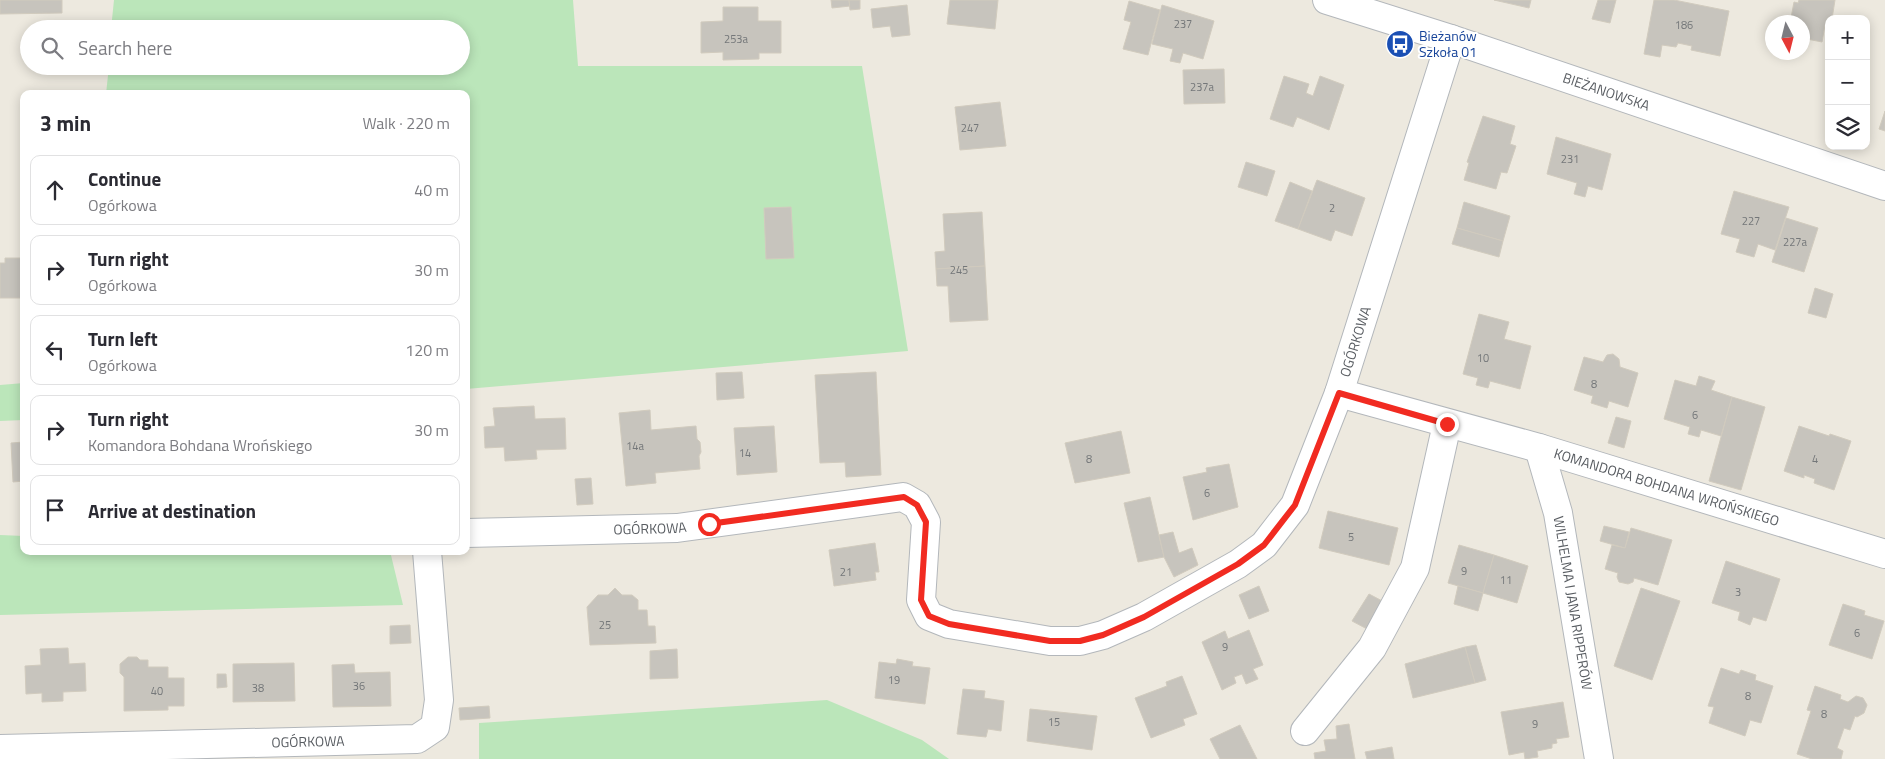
<!DOCTYPE html>
<html lang="en">
<head>
<meta charset="utf-8">
<style>
	:root { --surface:#fff; --page:#f2f2f3; --text:#2b2b33; --muted:#7c7c81; --line:#e1e1e2 }
	body { margin:0; font-family:"Titillium Web",sans-serif; background:var(--page); color:var(--text) }
	.controls { position:absolute; right:15px; top:15px; display:grid; overflow:hidden; border-radius:10px; box-shadow:0 2px 12px #0003 }
	.controls button { width:45px; height:45px; display:grid; place-items:center; padding:0; border:0; border-bottom:1px solid var(--line); background:var(--surface); color:var(--text); font:25px sans-serif }
	.compass { position:absolute; left:1765px; top:15px; width:45px; height:45px; border-radius:50%; background:var(--surface); box-shadow:0 2px 12px #0003; rotate:173deg }
	.stop { position:absolute; width:15px; height:15px; margin:-11px; border:4px solid #f12b21; border-radius:50%; background:#fff }
	.stop.end { background:#f12b21; border-color:#fff; box-shadow:0 1px 5px #0008 }
	.list { margin:0; padding:0; list-style:none }
	h2 { display:flex; justify-content:space-between; align-items:center; height:65px; margin:0; padding:0 20px; font-size:21px }
	h2 small { font-size:16px; font-weight:400; color:var(--muted) }
	.list li { display:grid; grid-template-columns:32px 1fr auto; gap:15px; align-items:center; box-sizing:border-box; height:70px; margin:0 10px 10px; padding:0 10px; border:1px solid var(--line); border-radius:10px }
	.list b { display:block; font-size:19px; white-space:nowrap }
	.list p { margin:0; font-size:16px; white-space:nowrap; color:var(--muted) }
	.list em { font-size:16px; font-style:normal; color:var(--muted) }
	.icon { flex:none; width:28px; height:28px; fill:none; stroke:currentColor; stroke-width:2; stroke-linecap:round; stroke-linejoin:round }
	.map { position:relative; flex:none; width:1885px; height:759px; overflow:hidden }
	.search { position:absolute; background:var(--surface); box-shadow:0 2px 12px #0003; left:20px; top:20px; width:450px; height:55px; display:flex; align-items:center; gap:12px; box-sizing:border-box; padding:0 18px; border-radius:28px; color:var(--muted); font-size:19px }
	.panel { position:absolute; background:var(--surface); box-shadow:0 2px 12px #0003; left:20px; top:90px; width:450px; height:465px; border-radius:10px }
	.map>svg:first-child { display:block }
	.green { fill:#bbe6ba }
	.building { fill:#c7c4bd; stroke:#d1cbbe }
	.lines { fill:none; stroke-linecap:round; stroke-linejoin:round }
	.minor-casing { stroke:#b3b7bb; stroke-width:30 }
	.minor { stroke:#fff; stroke-width:28 }
	.route { stroke:#f12b21; stroke-width:6 }
	.labels { text-anchor:middle; stroke-width:4; stroke-linejoin:round; paint-order:stroke }
	.number-label { font-size:11px; fill:#747779 }
	.transit-label { font-size:14px; fill:#164399; stroke:#fff; text-anchor:start }
	.street-label { font-size:14px; fill:#595d62; stroke:#fff }
</style>
</head>
<body>
<div class="map">
<svg width="1885" height="759" viewBox="0 0 1885 759">
	<rect width="100%" height="100%" fill="#ede9df"/>
	<g class="green">
		<path d="M114 0H573L578 66H862L908 351 466 389V94H106L109 66H461V29H111Z"/>
		<path d="M24 383V420L0 421V385Z"/>
		<path d="M0 535 24 536V551H390L403 605 0 615Z"/>
		<path d="M827 700 922 740 949 759H479V723Z"/>
	</g>
	<g class="building">
		<path d="M0 0H62V13L0 14Z"/>
		<path d="M849 0 850 6 832 8 831 0Z"/>
		<path d="M849 0H860V9L850 10Z"/>
		<path d="M950 0H998L995 29 947 24Z"/>
		<path d="M1494 0H1531L1529 8Z"/>
		<path d="M1598 0H1616L1610 23 1592 19Z"/>
		<path d="M1654 0H1674L1729 11 1720 56 1691 50 1692 46 1678 43 1676 47 1662 45 1660 57 1644 54Z"/>
		<path d="M1799 0H1835L1832 19H1829V26L1825 25 1822 42 1802 38V22H1796V20L1791 18 1794 2 1798 3Z"/>
		<path d="M1129 1 1160 10 1148 55 1123 49 1131 22 1124 20Z"/>
		<path d="M907 5 910 35 892 37 890 26 873 28 871 9Z"/>
		<path d="M1162 5 1214 21 1203 59 1183 53 1180 63 1170 61 1173 49 1152 44Z"/>
		<path d="M723 7H758V21H781V53H759V59L723 60V52L701 53V22L723 21Z"/>
		<path d="M1224 69 1225 103 1184 104 1183 70Z"/>
		<path d="M1284 76 1309 84 1306 93 1313 96 1320 76 1344 85 1329 130 1297 117 1293 127 1270 119Z"/>
		<path d="M1000 102 1006 146 960 150 955 107Z"/>
		<path d="M1885 111V131L1879 129Z"/>
		<path d="M1483 116 1515 126 1510 144 1516 146 1507 173 1501 172 1496 189 1464 180 1469 163 1467 162Z"/>
		<path d="M1556 137 1611 154 1602 190 1588 186 1585 197 1574 194 1577 183 1547 174Z"/>
		<path d="M1246 162 1275 171 1267 196 1238 187Z"/>
		<path d="M1317 180 1365 198 1352 236 1335 230 1331 241 1298 229Z"/>
		<path d="M1290 182 1312 191 1298 229 1275 221Z"/>
		<path d="M1734 191 1789 207 1775 250 1758 244 1754 257 1736 252 1740 239 1721 234Z"/>
		<path d="M1464 202 1510 216 1503 241 1457 228Z"/>
		<path d="M791 207 794 258 766 259 764 208Z"/>
		<path d="M982 212 985 266 936 269 935 252 945 251 943 214Z"/>
		<path d="M1786 218 1818 228 1804 272 1772 262Z"/>
		<path d="M1457 228 1503 241 1499 257 1452 244Z"/>
		<path d="M5 258H24V298H0V263H5Z"/>
		<path d="M985 266 988 320 950 322 948 286H937L936 269Z"/>
		<path d="M1815 288 1833 294 1826 318 1808 313Z"/>
		<path d="M1479 314 1509 322 1504 339 1531 346 1520 389 1490 381 1488 388 1476 385 1478 378 1463 374Z"/>
		<path d="M1613 354 1619 359 1620 367 1638 373 1628 407 1609 401 1607 408 1591 403 1593 396 1574 390 1584 357 1603 362 1607 355Z"/>
		<path d="M742 372 744 398 717 400 716 373Z"/>
		<path d="M876 372 881 475 846 477 845 462 820 463 815 375Z"/>
		<path d="M1699 376 1715 381 1711 390 1732 397 1721 436 1701 430 1699 437 1688 434 1690 427 1664 419 1675 380 1696 386Z"/>
		<path d="M1732 397 1765 407 1741 490 1709 481Z"/>
		<path d="M534 406 535 419 565 418 566 449 536 450 537 459 505 461 504 447 485 448 484 427 495 426 493 408Z"/>
		<path d="M650 410 651 430 696 426 697 439 700 442 701 452 699 456 700 469 655 473 656 483 626 486 619 413Z"/>
		<path d="M1616 417 1631 421 1624 448 1608 443Z"/>
		<path d="M774 426 777 472 737 475 734 428Z"/>
		<path d="M1799 426 1829 436 1830 434 1851 441 1834 490 1814 483 1815 479 1804 475V478L1784 471Z"/>
		<path d="M1121 431 1130 473 1075 483 1065 443Z"/>
		<path d="M24 442V481L13 482 11 443Z"/>
		<path d="M1229 464 1238 507 1193 520 1183 477 1207 472 1206 468Z"/>
		<path d="M591 478 593 504 577 505 575 479Z"/>
		<path d="M1150 497 1164 557 1138 562 1124 503Z"/>
		<path d="M1328 511 1398 528 1389 565 1319 548Z"/>
		<path d="M1604 526 1629 532 1625 548 1600 541Z"/>
		<path d="M1631 528 1672 540 1658 585 1634 578 1633 582 1628 584 1619 582 1617 577 1618 573 1605 569 1612 545 1625 548Z"/>
		<path d="M1173 532 1179 553 1192 548 1198 565 1174 577 1164 557 1159 535Z"/>
		<path d="M875 543 879 572H875L876 580 834 586 829 550Z"/>
		<path d="M1459 545 1494 555 1483 593 1448 583Z"/>
		<path d="M1494 555 1528 566 1517 603 1483 593Z"/>
		<path d="M1726 561 1780 579 1766 621 1753 617 1750 625 1738 620 1740 612 1712 603Z"/>
		<path d="M1259 586 1269 611 1249 619 1239 595Z"/>
		<path d="M1458 586 1483 593 1478 611 1454 604Z"/>
		<path d="M615 588 622 595H632L638 600V610H647L648 626H655L656 643 590 645 587 607 598 595H608Z"/>
		<path d="M1641 588 1680 601 1652 680 1614 666Z"/>
		<path d="M1369 594 1386 603 1369 630 1352 621Z"/>
		<path d="M1843 604 1865 611 1864 615 1884 621 1872 659 1829 645Z"/>
		<path d="M410 625 411 643 390 644V626Z"/>
		<path d="M1249 630 1263 665 1253 669 1258 679 1246 684 1242 674 1234 677 1236 683 1222 690 1202 642 1225 631 1228 639Z"/>
		<path d="M1476 645 1486 680 1475 683 1465 647Z"/>
		<path d="M1465 647 1475 683 1413 698 1405 664Z"/>
		<path d="M68 648 69 664 85 663 86 691 63 692V701L42 702V693L26 694 25 666 41 665 40 649Z"/>
		<path d="M677 649 678 678 650 679V651Z"/>
		<path d="M128 657H137L140 660H148V667H168V678H184V706H168V710L124 711V677L120 673V664Z"/>
		<path d="M897 659 913 662 912 666 930 668 925 704 875 698 879 662 896 664Z"/>
		<path d="M294 663 295 701 233 702V664Z"/>
		<path d="M354 664 355 673 390 672 391 706 333 707 332 665Z"/>
		<path d="M1721 668 1739 674 1741 670 1756 675 1755 680 1773 686 1761 723 1750 720 1745 736 1709 723 1714 707 1708 706Z"/>
		<path d="M217 674H226L227 687 217 688Z"/>
		<path d="M1182 676 1197 714 1183 719 1185 725 1151 738 1135 698 1167 686 1166 682Z"/>
		<path d="M1815 686 1841 695 1840 699 1848 702 1856 696 1863 698 1867 705 1864 713 1857 717 1855 716 1850 730 1844 728 1837 748 1843 751 1841 759H1812L1797 754 1811 711 1807 710Z"/>
		<path d="M963 689 985 691 984 698 1004 701 1001 731 988 729 986 737 957 734Z"/>
		<path d="M1563 702 1569 737 1556 739 1557 743 1552 744V748L1537 751 1538 757 1525 759 1524 752 1509 755 1501 712Z"/>
		<path d="M489 706 490 718 460 720 459 708Z"/>
		<path d="M1030 709 1097 716 1092 750 1027 741Z"/>
		<path d="M1349 724 1355 759H1315L1314 753 1326 751 1324 740 1337 739 1336 726Z"/>
		<path d="M1240 725 1257 759H1220L1210 739Z"/>
		<path d="M1392 747 1394 759H1367L1365 752Z"/>
	</g>
	<g class="lines">
		<g class="minor-casing">
			<g id="minor">
				<path id="s1" d="M1327 0 1451 39 1885 186"/>
				<path id="s2" d="M1339 393 1539 448 1885 554"/>
				<path id="s3" d="M1539 448 1558 513 1599 759"/>
				<path id="s4" d="M466 533 677 528 903 497 917 505 926 522 921 600 929 616 949 624 1050 641H1080L1103 635 1144 617 1238 564 1264 545 1295 505 1339 393 1451 39"/>
				<path d="M1305 731 1372 648 1415 568 1447 424"/>
				<path id="s5" d="M0 749 417 739 435 727 439 700 427 551"/>
			</g>
		</g>
		<use href="#minor" class="minor"/>
	</g>
	<g class="lines">
		<path class="route" d="M709 524 904 497 917 505 926 522 921 600 929 616 949 624 1050 641H1080L1103 635 1144 617 1238 564 1264 545 1295 505 1339 393 1447 424"/>
	</g>
	<defs>
		<g id="bus-disc" transform="scale(1.4375)"><circle r="9.5" fill="#1a4fb4" stroke="#fff"/><path d="M-5-6H5V4H4V6H2V4H-2V6H-4V4H-5ZM-3.5-4V0h7V-4ZM-3.5 1.2v1.5H-2V1.2ZM2 1.2v1.5H3.5V1.2Z" fill="#fff"/></g>
	</defs>
	<g fill-rule="evenodd">
		<use href="#bus-disc" x="1400" y="44"/>
	</g>
	<g class="labels">
		<g class="number-label">
			<text x="1183" y="28">237</text>
			<text x="1684" y="29">186</text>
			<text x="736" y="43">253a</text>
			<text x="1202" y="91">237a</text>
			<text x="970" y="132">247</text>
			<text x="1570" y="163">231</text>
			<text x="1332" y="212">2</text>
			<text x="1751" y="225">227</text>
			<text x="1795" y="246">227a</text>
			<text x="959" y="274">245</text>
			<text x="1483" y="362">10</text>
			<text x="1594" y="388">8</text>
			<text x="1695" y="419">6</text>
			<text x="635" y="450">14a</text>
			<text x="745" y="457">14</text>
			<text x="1089" y="463">8</text>
			<text x="1815" y="463">4</text>
			<text x="1207" y="497">6</text>
			<text x="1351" y="541">5</text>
			<text x="1464" y="575">9</text>
			<text x="846" y="576">21</text>
			<text x="1506" y="584">11</text>
			<text x="1738" y="596">3</text>
			<text x="605" y="629">25</text>
			<text x="1857" y="637">6</text>
			<text x="1225" y="651">9</text>
			<text x="894" y="684">19</text>
			<text x="359" y="690">36</text>
			<text x="258" y="692">38</text>
			<text x="157" y="695">40</text>
			<text x="1748" y="700">8</text>
			<text x="1824" y="718">8</text>
			<text x="1054" y="726">15</text>
			<text x="1535" y="728">9</text>
		</g>
		<g class="transit-label">
			<text x="1419" y="41">Bieżanów<tspan x="1419" dy="16">Szkoła 01</tspan></text>
		</g>
		<g class="street-label">
			<text dy="5" stroke="none"><textPath href="#s1" startOffset="294">BIEŻANOWSKA</textPath></text>
			<text dy="5" stroke="none"><textPath href="#s4" startOffset="1158">OGÓRKOWA</textPath></text>
			<text dy="5" stroke="none"><textPath href="#s2" startOffset="341">KOMANDORA BOHDANA WROŃSKIEGO</textPath></text>
			<text dy="5" stroke="none"><textPath href="#s4" startOffset="184">OGÓRKOWA</textPath></text>
			<text dy="5" stroke="none"><textPath href="#s3" startOffset="159">WILHELMA I JANA RIPPERÓW</textPath></text>
			<text dy="5" stroke="none"><textPath href="#s5" startOffset="308">OGÓRKOWA</textPath></text>
		</g>
	</g>
</svg>
<div class="controls">
<button>+</button>
<button>−</button>
<button><svg class="icon" aria-label="layers" viewBox="0 0 24 24"><path d="M12 4l9 5-9 5-9-5zM3 14l9 5 9-5"/></svg></button>
</div>
<svg class="compass" viewBox="-18 -18 36 36"><path d="M0-13l5 13h-10z" fill="#e53935"/><path d="M0 13l5-13h-10z" fill="#7c7c81"/></svg>
<div class="stop" style="left:709px;top:524px"></div>
<div class="stop end" style="left:1447px;top:424px"></div>
<div class="search"><svg class="icon" aria-label="search" viewBox="0 0 24 24"><circle cx="10" cy="10" r="6"/><path d="M15 15l6 6"/></svg>Search here</div>
<section class="panel">
<h2>3 min<small>Walk · 220 m</small></h2>
<ul class="list">
<li><svg class="icon" aria-label="ahead" viewBox="0 0 24 24"><path d="M12 20V5M6 11l6-6 6 6"/></svg><div><b>Continue</b><p>Ogórkowa</p></div><em>40 m</em></li>
<li><svg class="icon" aria-label="right" viewBox="0 0 24 24"><path d="M7 20v-9h11M14 6l5 5-5 5"/></svg><div><b>Turn right</b><p>Ogórkowa</p></div><em>30 m</em></li>
<li><svg class="icon" aria-label="left" viewBox="0 0 24 24"><path d="M17 20v-9H6M10 6l-5 5 5 5"/></svg><div><b>Turn left</b><p>Ogórkowa</p></div><em>120 m</em></li>
<li><svg class="icon" aria-label="right" viewBox="0 0 24 24"><path d="M7 20v-9h11M14 6l5 5-5 5"/></svg><div><b>Turn right</b><p>Komandora Bohdana Wrońskiego</p></div><em>30 m</em></li>
<li><svg class="icon" aria-label="arrive" viewBox="0 0 24 24"><path d="M6 21V4h12l-3 4 3 4H6"/></svg><div><b>Arrive at destination</b></div></li>
</ul>
</section>
</div>
</body>
</html>
